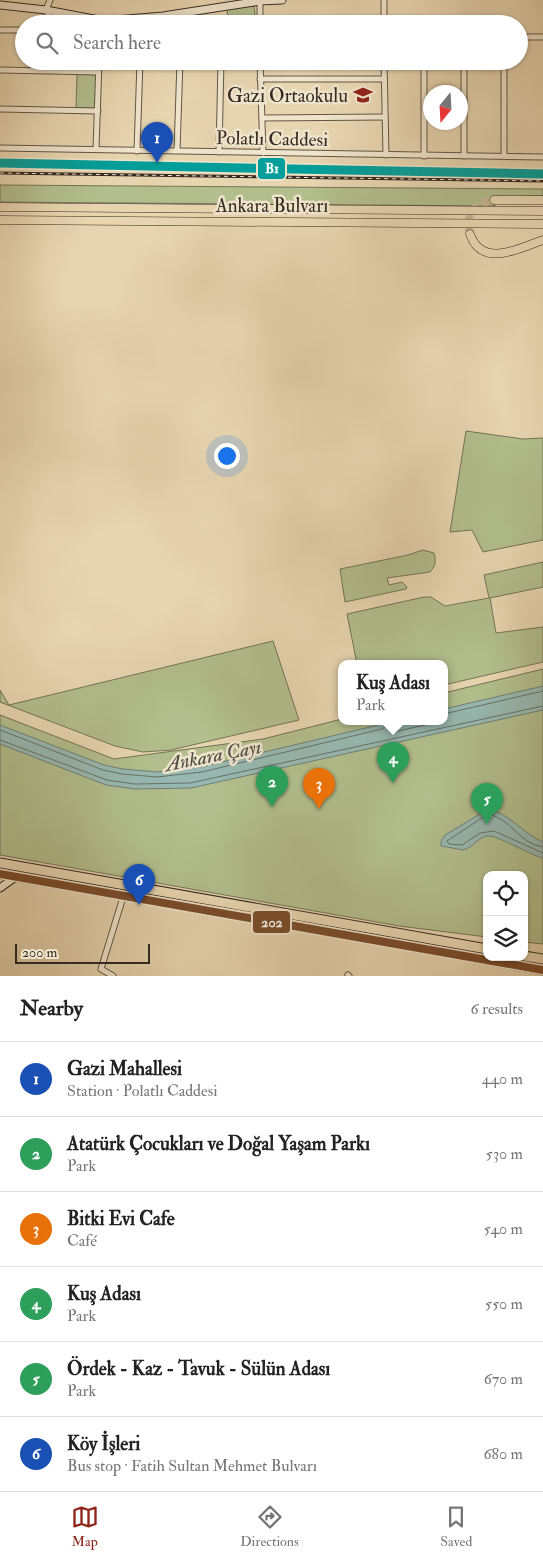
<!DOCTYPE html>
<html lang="en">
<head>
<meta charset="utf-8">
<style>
	:root { --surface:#fff; --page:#f6f6f6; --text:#222; --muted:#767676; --line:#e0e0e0; --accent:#8f2418 }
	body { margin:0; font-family:"IM FELL Double Pica",serif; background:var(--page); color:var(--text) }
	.controls { position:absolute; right:15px; bottom:15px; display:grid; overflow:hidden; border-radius:10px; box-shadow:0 1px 4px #0004 }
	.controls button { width:45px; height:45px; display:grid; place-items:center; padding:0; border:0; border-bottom:1px solid var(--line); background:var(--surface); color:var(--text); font:25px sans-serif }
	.compass { position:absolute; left:423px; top:85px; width:45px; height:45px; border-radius:50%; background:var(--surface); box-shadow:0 1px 4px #0004; rotate:198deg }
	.scale { position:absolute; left:15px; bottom:12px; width:135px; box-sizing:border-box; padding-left:5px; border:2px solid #362b23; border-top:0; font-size:14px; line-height:18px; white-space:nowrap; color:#362b23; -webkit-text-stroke:4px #efe4cc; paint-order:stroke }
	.you { position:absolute; left:226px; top:455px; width:18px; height:18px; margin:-12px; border:4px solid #fff; border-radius:50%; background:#1a73e8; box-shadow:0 0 0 8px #1a73e833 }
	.badge { display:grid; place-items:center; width:32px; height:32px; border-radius:50%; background:var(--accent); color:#fff; font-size:16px; font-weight:700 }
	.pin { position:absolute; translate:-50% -41px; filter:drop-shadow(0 1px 2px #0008) }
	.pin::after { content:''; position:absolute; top:26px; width:18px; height:15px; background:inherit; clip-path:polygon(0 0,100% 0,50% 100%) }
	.popup { position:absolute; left:338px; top:660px; width:110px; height:65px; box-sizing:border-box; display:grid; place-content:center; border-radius:10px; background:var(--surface); filter:drop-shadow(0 1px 4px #0005); font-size:16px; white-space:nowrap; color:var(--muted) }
	.popup b { font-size:19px; color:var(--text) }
	.popup::after { content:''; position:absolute; left:50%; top:100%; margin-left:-10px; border:10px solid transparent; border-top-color:var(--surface) }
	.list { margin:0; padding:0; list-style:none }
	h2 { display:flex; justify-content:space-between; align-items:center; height:65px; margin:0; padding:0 20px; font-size:21px }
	h2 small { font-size:16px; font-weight:400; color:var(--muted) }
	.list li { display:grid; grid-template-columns:32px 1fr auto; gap:15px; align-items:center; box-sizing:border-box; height:75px; padding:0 20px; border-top:1px solid var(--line) }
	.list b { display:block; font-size:19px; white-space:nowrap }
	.list p { margin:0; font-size:16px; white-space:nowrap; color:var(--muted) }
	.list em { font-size:16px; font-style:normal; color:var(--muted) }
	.icon { flex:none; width:28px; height:28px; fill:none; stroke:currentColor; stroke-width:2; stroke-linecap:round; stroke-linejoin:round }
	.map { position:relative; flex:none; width:543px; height:976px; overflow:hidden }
	.search { position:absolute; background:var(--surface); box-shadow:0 1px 4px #0004; left:15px; right:15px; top:15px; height:55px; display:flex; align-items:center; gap:12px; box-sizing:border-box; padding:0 18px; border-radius:28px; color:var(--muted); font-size:19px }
	.sheet { height:515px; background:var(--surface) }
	nav { display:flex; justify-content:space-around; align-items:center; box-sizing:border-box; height:70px; border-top:1px solid var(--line); background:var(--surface); font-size:14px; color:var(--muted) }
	nav a { display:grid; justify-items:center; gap:2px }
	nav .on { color:var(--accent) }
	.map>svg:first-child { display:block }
	.green { fill:#b2be8d; stroke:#747458 }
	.water { fill:#97b8b1; stroke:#708078 }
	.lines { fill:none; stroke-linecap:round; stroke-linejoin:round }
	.shore { stroke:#66726a; stroke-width:1 }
	.primary-tunnel { stroke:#c4b394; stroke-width:8; stroke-dasharray:8 4; stroke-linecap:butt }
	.street-casing { stroke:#625646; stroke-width:7 }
	.secondary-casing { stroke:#362b23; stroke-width:9 }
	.primary-casing { stroke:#362b23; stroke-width:9 }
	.highway-casing { stroke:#362b23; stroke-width:11 }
	.street { stroke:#efe4cc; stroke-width:5 }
	.secondary { stroke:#efe4cc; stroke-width:7 }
	.primary { stroke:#e7d5b0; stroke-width:8 }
	.highway { stroke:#e7d5b0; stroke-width:9 }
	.rail-casing { stroke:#362b23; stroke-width:3 }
	.rail { stroke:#efe4cc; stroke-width:1; stroke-dasharray:4; stroke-linecap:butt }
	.bus-1-casing { stroke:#efe4cc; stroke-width:11 }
	.bus-1 { stroke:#7a4b2a; stroke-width:8 }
	.rail-1-casing { stroke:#efe4cc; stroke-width:12 }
	.rail-1 { stroke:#039e99; stroke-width:9 }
	.labels { text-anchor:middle; stroke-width:5; stroke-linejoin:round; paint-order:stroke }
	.poi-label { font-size:19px; fill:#362b23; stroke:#efe4cc; text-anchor:end }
	.street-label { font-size:19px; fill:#362b23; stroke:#efe4cc }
	.water-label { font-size:20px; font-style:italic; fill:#4e4e46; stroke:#efe4cc }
	.line-badge { stroke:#efe4cc; stroke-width:2 }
	.badge-label { font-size:14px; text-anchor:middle; font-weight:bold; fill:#fff }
</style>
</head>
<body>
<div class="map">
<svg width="543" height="976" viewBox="0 0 543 976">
	<rect width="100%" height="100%" fill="#e7d5b0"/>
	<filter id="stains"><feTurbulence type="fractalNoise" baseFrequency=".004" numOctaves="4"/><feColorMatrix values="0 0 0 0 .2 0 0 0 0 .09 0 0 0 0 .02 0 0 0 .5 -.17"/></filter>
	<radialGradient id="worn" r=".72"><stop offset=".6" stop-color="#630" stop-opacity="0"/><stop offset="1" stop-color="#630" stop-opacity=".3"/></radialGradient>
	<g class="green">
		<path d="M254 5 256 24H228L227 9Z"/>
		<path d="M77 74 97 75 96 108H76Z"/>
		<path d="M0 185 543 189V196L493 197 495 206 0 202Z"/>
		<path d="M466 431 523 439 543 438V540L483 552 472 530 450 532Z"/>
		<path d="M423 550 434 553C436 561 436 565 430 572L387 578 389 585 402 582 407 587 406 589 345 602 340 569 408 555Z"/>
		<path d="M543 562V587L490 598 496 633 543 627V662L444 685V664H357L347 614 424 597H431L445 606 489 598 484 575Z"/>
		<path d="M273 641 299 720 171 750 143 752 115 746 0 702V690L9 705Z"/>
		<path d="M543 669V944L524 942V875H487V937L399 926 0 855V715L114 759 263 739 342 719V722H444V693Z"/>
	</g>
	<g class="water">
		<path d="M543 686V710L191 788 135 789 106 785 0 744V725L104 765 123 769 157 772 201 767 391 722H444V709Z"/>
		<path d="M488 809C511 814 522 833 543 842V858C529 855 497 834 486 836 477 839 472 848 463 850L441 846V841L445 835Z"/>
	</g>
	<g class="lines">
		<g class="shore">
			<path d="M444 714 543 691"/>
			<path d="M393 722 391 729 394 732 438 722"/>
			<path d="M0 730 103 770 122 774 157 777 202 772 382 729 385 727 386 722"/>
			<path d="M0 740 107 780 135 784 190 783 543 706"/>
			<path d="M543 847C519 844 512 819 488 814L447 841 449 844 462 845 480 833 494 831 543 853"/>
		</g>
		<path class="primary-tunnel" d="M470 234C465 214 474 203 494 200"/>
		<g class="street-casing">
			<g id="street">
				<path d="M50 0 46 10 53 24"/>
				<path d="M260 1V24"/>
				<path d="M384 24V0"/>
				<path d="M0 30H24"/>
				<path d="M519 37H543"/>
				<path d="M260 61 263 153"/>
				<path d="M384 61 386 155"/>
				<path d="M464 61V156"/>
				<path d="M0 70 98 72"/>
				<path d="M260 79H384"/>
				<path d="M0 109 98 111"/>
				<path d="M262 118 385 117"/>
				<path d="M0 148 543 157"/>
				<path d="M96 149 99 61"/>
				<path d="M137 151 140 61"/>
				<path d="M177 151 180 61"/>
				<path d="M219 152 221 61"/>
				<path d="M424 156V61"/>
				<path d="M504 156V61"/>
				<path d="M348 975 349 976"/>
				<path d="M113 976 101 969 124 894"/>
			</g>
		</g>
		<g class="secondary-casing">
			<g id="secondary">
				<path d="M0 5 46 10 104 21 163 16 260 1 282 0"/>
				<path d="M0 888 14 878"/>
			</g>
		</g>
		<g class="primary-casing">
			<g id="primary">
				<path d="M494 200H543"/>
				<path d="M0 207 543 211"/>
				<path d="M0 220 543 224"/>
				<path d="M470 234C482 269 520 248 543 240"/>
			</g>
		</g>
		<g class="highway-casing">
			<g id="highway">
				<path d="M0 863 487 949"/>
				<path d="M0 874 258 918 543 970"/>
				<path d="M524 956 543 959"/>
			</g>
		</g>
		<use href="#street" class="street"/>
		<use href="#secondary" class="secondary"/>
		<use href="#primary" class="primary"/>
		<use href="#highway" class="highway"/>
		<g class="rail-casing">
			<path id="rail" d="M0 173 543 181"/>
		</g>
		<use href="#rail" class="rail"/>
		<g class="bus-1-casing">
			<path id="bus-1" d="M0 874 543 970"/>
		</g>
		<use href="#bus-1" class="bus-1"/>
		<g class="rail-1-casing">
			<path id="rail-1" d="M0 163 543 174"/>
		</g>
		<use href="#rail-1" class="rail-1"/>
	</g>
	<defs>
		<g id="school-bare" transform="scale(1.5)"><path d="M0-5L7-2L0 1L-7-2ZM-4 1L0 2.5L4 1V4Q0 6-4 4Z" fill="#8f2418" stroke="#efe4cc" stroke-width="2.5" paint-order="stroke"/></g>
	</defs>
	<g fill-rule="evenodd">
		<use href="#school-bare" x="363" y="95"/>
	</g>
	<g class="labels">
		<g class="poi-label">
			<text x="348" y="102">Gazi Ortaokulu</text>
		</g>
		<g class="street-label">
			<text transform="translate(272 138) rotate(1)" y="7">Polatlı Caddesi</text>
			<text x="272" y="212">Ankara Bulvarı</text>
		</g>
		<g class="water-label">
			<text transform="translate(213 755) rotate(-11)" y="7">Ankara Çayı</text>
		</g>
	</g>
	<g class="line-badge">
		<rect x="257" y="157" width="29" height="23" rx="5" fill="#039e99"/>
		<rect x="252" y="910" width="39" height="24" rx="5" fill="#7a4b2a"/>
	</g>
	<g class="badge-label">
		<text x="272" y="173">B1</text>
		<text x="272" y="927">202</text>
	</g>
	<rect width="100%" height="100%" filter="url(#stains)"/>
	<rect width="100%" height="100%" fill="url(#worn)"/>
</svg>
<div class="controls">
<button><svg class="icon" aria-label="locate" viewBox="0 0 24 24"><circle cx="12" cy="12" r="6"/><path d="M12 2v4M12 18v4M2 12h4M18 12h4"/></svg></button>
<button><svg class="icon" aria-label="layers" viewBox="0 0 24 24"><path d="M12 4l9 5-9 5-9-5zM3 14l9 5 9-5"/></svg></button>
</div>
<svg class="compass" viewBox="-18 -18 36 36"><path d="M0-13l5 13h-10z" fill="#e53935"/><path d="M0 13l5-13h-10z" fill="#767676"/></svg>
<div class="scale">200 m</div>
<div class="you"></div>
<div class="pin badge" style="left:157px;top:163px;background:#1a4fb4">1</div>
<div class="pin badge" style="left:272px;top:807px;background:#2e9e5b">2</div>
<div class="pin badge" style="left:319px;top:809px;background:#e8710a">3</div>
<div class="pin badge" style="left:393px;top:783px;background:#2e9e5b">4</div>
<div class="popup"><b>Kuş Adası</b>Park</div>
<div class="pin badge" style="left:487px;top:824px;background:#2e9e5b">5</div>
<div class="pin badge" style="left:139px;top:905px;background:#1a4fb4">6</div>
<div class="search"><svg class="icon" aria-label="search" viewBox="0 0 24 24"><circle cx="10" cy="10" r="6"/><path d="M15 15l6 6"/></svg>Search here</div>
</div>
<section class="sheet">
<h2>Nearby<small>6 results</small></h2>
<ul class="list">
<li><span class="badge" style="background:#1a4fb4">1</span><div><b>Gazi Mahallesi</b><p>Station · Polatlı Caddesi</p></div><em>440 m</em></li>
<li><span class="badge" style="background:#2e9e5b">2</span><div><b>Atatürk Çocukları ve Doğal Yaşam Parkı</b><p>Park</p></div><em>530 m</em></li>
<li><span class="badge" style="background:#e8710a">3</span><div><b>Bitki Evi Cafe</b><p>Café</p></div><em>540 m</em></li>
<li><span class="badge" style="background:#2e9e5b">4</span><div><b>Kuş Adası</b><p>Park</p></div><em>550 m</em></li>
<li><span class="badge" style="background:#2e9e5b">5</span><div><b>Ördek - Kaz - Tavuk - Sülün Adası</b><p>Park</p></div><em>670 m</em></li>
<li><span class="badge" style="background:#1a4fb4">6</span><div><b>Köy İşleri</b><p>Bus stop · Fatih Sultan Mehmet Bulvarı</p></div><em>680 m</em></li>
</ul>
</section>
<nav>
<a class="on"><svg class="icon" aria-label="map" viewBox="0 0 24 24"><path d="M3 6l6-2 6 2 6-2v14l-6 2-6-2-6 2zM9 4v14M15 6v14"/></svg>Map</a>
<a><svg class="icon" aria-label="directions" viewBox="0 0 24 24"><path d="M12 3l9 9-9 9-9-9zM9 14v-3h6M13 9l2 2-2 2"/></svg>Directions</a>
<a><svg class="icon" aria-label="saved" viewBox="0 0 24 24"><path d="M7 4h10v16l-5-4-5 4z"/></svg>Saved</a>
</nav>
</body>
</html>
